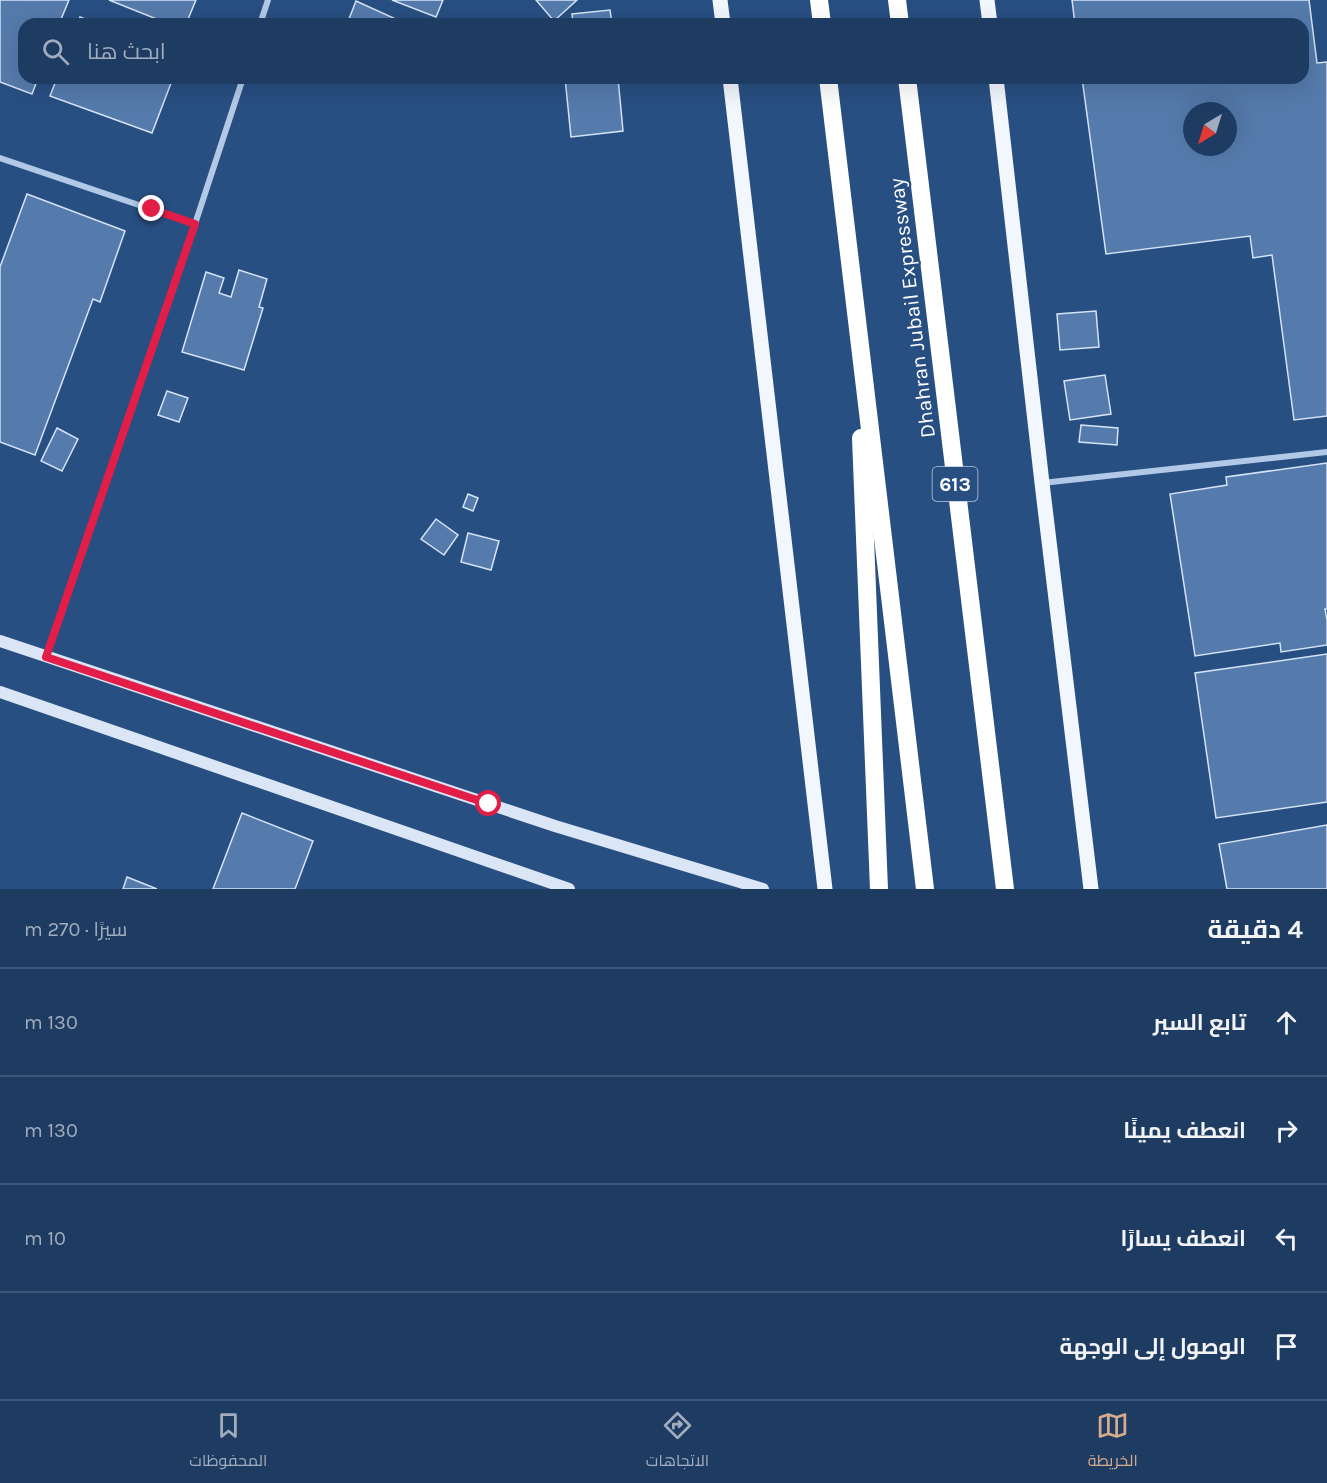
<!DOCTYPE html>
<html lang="ar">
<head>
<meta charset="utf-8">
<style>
	:root { --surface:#1e3b62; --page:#264268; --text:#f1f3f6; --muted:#a1adbe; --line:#3c5577; --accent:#d6ab8b }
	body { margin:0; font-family:Karla,Cairo,sans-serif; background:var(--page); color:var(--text); direction:rtl }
	.compass { position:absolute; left:1183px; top:102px; width:54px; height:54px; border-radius:50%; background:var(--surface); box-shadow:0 6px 24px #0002; rotate:218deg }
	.stop { position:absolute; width:18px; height:18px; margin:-14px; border:4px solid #e11d48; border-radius:50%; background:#fff }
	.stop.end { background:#e11d48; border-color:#fff; box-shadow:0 2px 6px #0008 }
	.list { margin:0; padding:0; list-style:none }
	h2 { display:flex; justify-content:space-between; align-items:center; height:78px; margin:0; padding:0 24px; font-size:26px }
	h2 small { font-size:20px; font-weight:400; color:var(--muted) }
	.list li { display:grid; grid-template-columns:39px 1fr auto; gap:18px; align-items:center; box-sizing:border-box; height:108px; padding:0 24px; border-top:2px solid var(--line) }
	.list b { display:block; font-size:22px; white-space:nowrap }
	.list em { font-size:20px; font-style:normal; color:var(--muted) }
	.icon { flex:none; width:33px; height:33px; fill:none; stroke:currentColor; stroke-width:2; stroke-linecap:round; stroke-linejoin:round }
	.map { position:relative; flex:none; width:1327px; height:889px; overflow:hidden; direction:ltr }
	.search { position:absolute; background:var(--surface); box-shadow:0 6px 24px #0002; left:18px; right:18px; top:18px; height:66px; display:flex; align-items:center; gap:15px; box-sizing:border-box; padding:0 21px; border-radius:18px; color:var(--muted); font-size:22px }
	.sheet { height:510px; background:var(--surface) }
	nav { display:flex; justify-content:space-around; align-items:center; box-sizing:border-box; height:84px; border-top:2px solid var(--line); background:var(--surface); font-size:16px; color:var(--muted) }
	nav a { display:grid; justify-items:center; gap:3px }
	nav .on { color:var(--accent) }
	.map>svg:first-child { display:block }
	.building { fill:#557bac; stroke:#d4e3f5; stroke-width:1.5; fill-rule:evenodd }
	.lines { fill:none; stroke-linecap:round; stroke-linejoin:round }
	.street { stroke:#b1c9e6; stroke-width:6 }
	.secondary { stroke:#dae6f6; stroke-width:12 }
	.primary { stroke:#f2f6fd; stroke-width:15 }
	.highway { stroke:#fff; stroke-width:18 }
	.route { stroke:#e11d48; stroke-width:8 }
	.labels { text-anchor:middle; stroke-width:4.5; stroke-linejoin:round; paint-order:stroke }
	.shield { fill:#284f82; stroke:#becada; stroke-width:1.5 }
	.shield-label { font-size:20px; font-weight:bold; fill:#fff }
	.street-label { font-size:21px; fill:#fff; stroke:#284f82 }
</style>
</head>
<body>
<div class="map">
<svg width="1327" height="889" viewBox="0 0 1327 889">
	<rect width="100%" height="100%" fill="#284f82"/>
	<g class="building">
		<path d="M0 0H69L59 24H24V78H38L32 94 0 82Z"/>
		<path d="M109 0H196L186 24H169Z"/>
		<path d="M392 0H443L436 17Z"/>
		<path d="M536 0H577L554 21Z"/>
		<path d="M1072 0H1309L1317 63 1327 62V416L1294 420 1272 255 1253 258 1250 236 1106 254 1082 78H1303V24H1075ZM1192 111H1228V147H1192Z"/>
		<path d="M356 1 398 20 396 24H347Z"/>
		<path d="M610 10 612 24H573L572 14Z"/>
		<path d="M80 17 98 24H77Z"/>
		<path d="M310 19 322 24H308Z"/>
		<path d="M57 78H173L152 133 50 96Z"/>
		<path d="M565 78H618L623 131 571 137Z"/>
		<path d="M27 194 125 231 100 302 93 299 35 455 0 442V267Z"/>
		<path d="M239 270 267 279 259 307 263 308 244 370 182 352 206 272 224 278 219 293 231 297Z"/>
		<path d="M1096 311 1099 347 1060 350 1057 314Z"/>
		<path d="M1105 375 1111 414 1070 420 1064 381Z"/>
		<path d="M167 391 188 398 179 422 158 415Z"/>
		<path d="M1081 425 1118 428 1117 445 1079 442Z"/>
		<path d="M57 428 78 439 62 471 41 461Z"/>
		<path d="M1327 463V609H1325L1327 620V645L1281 652 1280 643 1195 656 1170 494 1227 485 1226 477Z"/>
		<path d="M468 494 478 498 473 511 463 507Z"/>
		<path d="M436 519 458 535 444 555 421 539Z"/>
		<path d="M468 533 499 541 491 570 461 562Z"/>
		<path d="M1327 654V802L1216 818 1195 673Z"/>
		<path d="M242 813 313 841 295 889H213Z"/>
		<path d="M1327 825V889H1227L1219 844Z"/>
		<path d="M127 877 157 889H123Z"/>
	</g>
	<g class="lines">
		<g class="street">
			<path d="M260 24 268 0"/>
			<path d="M0 158 195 224"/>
			<path d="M1042 483 1327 452"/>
			<path d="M46 657 195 224 243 78"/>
		</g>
		<g class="secondary">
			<path d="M0 641 555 826 763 889"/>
			<path d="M0 692 569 889"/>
		</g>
		<g class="primary">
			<path d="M720 0 723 24"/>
			<path d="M987 0 990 24"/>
			<path d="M730 78 825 889"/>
			<path d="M996 78 1042 483 1091 889"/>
		</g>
		<g class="highway">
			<path d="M819 0 822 24"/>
			<path d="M897 0 900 24"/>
			<path d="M828 78 925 889"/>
			<path d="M907 78 1005 889"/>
			<path d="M861 438 879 889"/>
		</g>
	</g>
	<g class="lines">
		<path class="route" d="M152 209 195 224 46 657 489 804"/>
	</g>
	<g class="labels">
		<rect class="shield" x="932.5" y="467" width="45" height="34" rx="4.5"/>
		<g class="shield-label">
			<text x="955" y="491">613</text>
		</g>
		<g class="street-label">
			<text transform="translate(912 308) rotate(-97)" y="7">Dhahran Jubail Expressway</text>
		</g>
	</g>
</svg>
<svg class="compass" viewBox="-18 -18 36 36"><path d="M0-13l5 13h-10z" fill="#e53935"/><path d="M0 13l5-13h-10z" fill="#a1adbe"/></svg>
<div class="stop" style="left:489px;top:804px"></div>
<div class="stop end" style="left:152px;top:209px"></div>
<div class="search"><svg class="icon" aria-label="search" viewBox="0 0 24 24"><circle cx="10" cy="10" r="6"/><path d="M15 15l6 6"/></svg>ابحث هنا</div>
</div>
<section class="sheet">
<h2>4 دقيقة<small>سيرًا · 270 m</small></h2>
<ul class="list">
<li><svg class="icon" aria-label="ahead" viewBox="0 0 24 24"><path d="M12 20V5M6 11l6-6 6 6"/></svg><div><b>تابع السير</b></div><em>130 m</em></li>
<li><svg class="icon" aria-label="right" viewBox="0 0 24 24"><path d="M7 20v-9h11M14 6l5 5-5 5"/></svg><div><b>انعطف يمينًا</b></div><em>130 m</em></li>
<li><svg class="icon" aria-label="left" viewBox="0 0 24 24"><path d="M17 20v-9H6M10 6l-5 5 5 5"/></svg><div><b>انعطف يسارًا</b></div><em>10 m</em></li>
<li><svg class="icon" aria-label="arrive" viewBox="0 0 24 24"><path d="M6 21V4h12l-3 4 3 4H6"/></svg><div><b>الوصول إلى الوجهة</b></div></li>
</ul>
</section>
<nav>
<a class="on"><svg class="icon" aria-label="map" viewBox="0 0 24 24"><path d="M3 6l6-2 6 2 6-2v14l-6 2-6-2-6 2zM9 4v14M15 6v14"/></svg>الخريطة</a>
<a><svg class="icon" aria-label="directions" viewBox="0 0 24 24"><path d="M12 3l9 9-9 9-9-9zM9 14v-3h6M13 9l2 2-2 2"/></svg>الاتجاهات</a>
<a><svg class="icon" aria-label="saved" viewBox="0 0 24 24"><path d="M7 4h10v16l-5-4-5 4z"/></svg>المحفوظات</a>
</nav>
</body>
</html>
